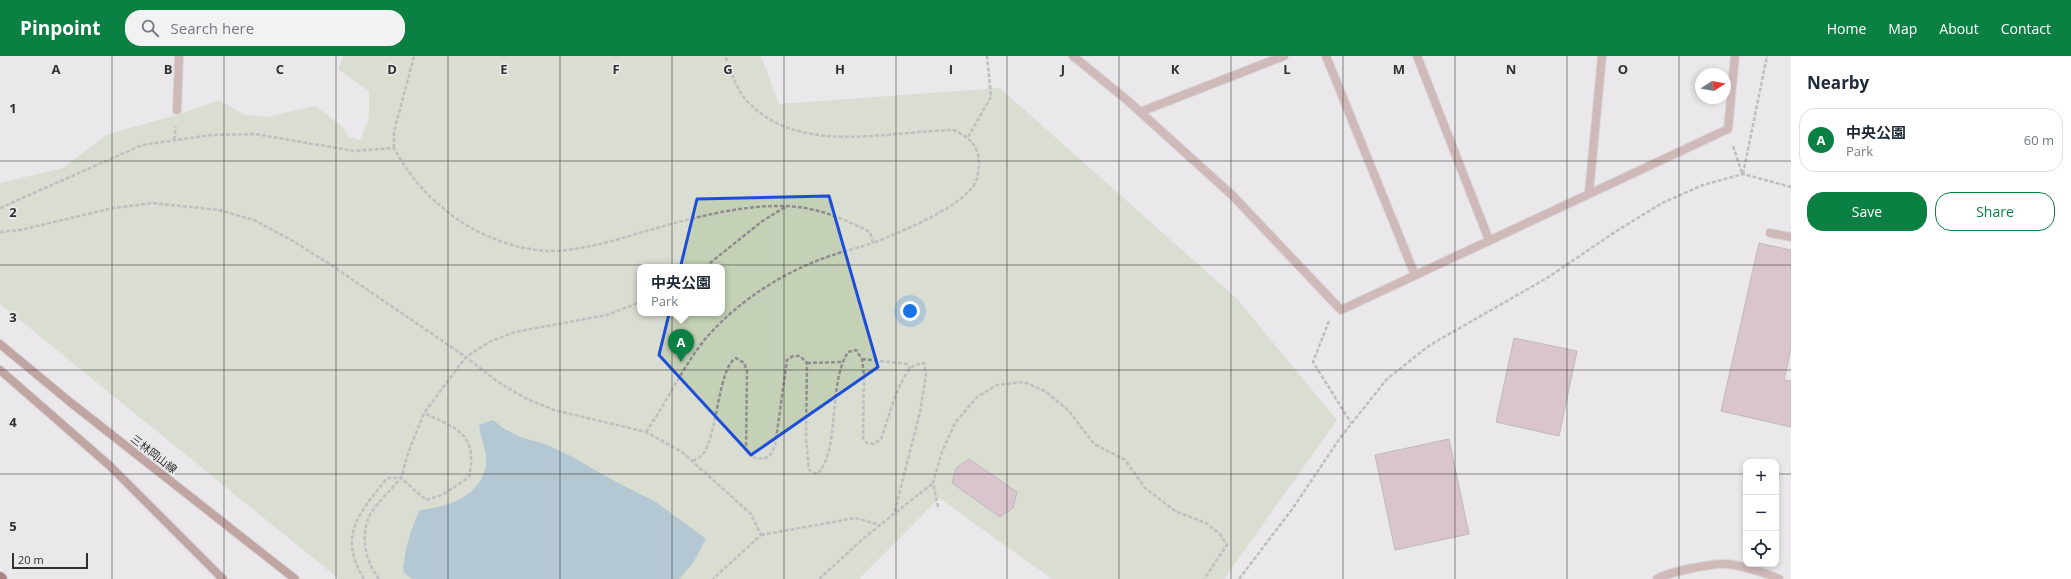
<!DOCTYPE html>
<html lang="en">
<head>
<meta charset="utf-8">
<style>
	:root { --surface:#fff; --page:#f2f2f3; --text:#1f2937; --muted:#747a83; --line:#e0e1e3; --accent:#0b8043 }
	body { margin:0; font-family:"Open Sans","Noto Sans JP",sans-serif; background:var(--page); color:var(--text) }
	.controls { position:absolute; right:12px; bottom:12px; display:grid; overflow:hidden; border-radius:8px; box-shadow:0 2px 6px #0003 }
	.controls button { width:36px; height:36px; display:grid; place-items:center; padding:0; border:0; border-bottom:1px solid var(--line); background:var(--surface); color:var(--text); font:20px sans-serif }
	.compass { position:absolute; left:1695px; top:12px; width:36px; height:36px; border-radius:50%; background:var(--surface); box-shadow:0 2px 6px #0003; rotate:79deg }
	.scale { position:absolute; left:12px; bottom:10px; width:76px; box-sizing:border-box; padding-left:4px; border:2px solid #313031; border-top:0; font-size:11px; line-height:14px; white-space:nowrap; color:#313031; -webkit-text-stroke:3px #eae8ea; paint-order:stroke }
	.you { position:absolute; left:910px; top:255px; width:14px; height:14px; margin:-10px; border:3px solid #fff; border-radius:50%; background:#1a73e8; box-shadow:0 0 0 6px #1a73e833 }
	.badge { display:grid; place-items:center; width:26px; height:26px; border-radius:50%; background:var(--accent); color:#fff; font-size:13px; font-weight:700 }
	.pin { position:absolute; translate:-50% -33px; filter:drop-shadow(0 1px 2px #0008) }
	.pin::after { content:''; position:absolute; top:21px; width:14px; height:12px; background:inherit; clip-path:polygon(0 0,100% 0,50% 100%) }
	.popup { position:absolute; left:637px; top:208px; width:88px; height:52px; box-sizing:border-box; display:grid; place-content:center; border-radius:8px; background:var(--surface); filter:drop-shadow(0 1px 3px #0005); font-size:13px; white-space:nowrap; color:var(--muted) }
	.popup b { font-size:15px; color:var(--text) }
	.popup::after { content:''; position:absolute; left:50%; top:100%; margin-left:-8px; border:8px solid transparent; border-top-color:var(--surface) }
	.list { margin:0; padding:0; list-style:none }
	h2 { display:flex; justify-content:space-between; align-items:center; height:52px; margin:0; padding:0 16px; font-size:17px }
	h2 small { font-size:13px; font-weight:400; color:var(--muted) }
	.list li { display:grid; grid-template-columns:26px 1fr auto; gap:12px; align-items:center; box-sizing:border-box; height:64px; margin:0 8px 8px; padding:0 8px; border:1px solid var(--line); border-radius:16px }
	.list b { display:block; font-size:15px; white-space:nowrap }
	.list p { margin:0; font-size:13px; white-space:nowrap; color:var(--muted) }
	.list em { font-size:13px; font-style:normal; color:var(--muted) }
	.actions { display:flex; gap:8px; padding:12px 16px }
	.actions a { flex:1; padding:9px 0; border:1px solid var(--accent); border-radius:16px; text-align:center; font-size:14px; color:var(--accent) }
	.actions .main { background:var(--accent); color:#fff }
	.icon { flex:none; width:22px; height:22px; fill:none; stroke:currentColor; stroke-width:2; stroke-linecap:round; stroke-linejoin:round }
	.map { position:relative; flex:none; width:1791px; height:523px; overflow:hidden }
	header { display:flex; align-items:center; gap:24px; box-sizing:border-box; height:56px; padding:0 20px; background:var(--accent); color:#fff }
	header strong { font-size:19px }
	nav { display:flex; gap:22px; margin-inline-start:auto; font-size:14px }
	.search { width:280px; height:36px; background:var(--page); display:flex; align-items:center; gap:10px; box-sizing:border-box; padding:0 14px; border-radius:16px; color:var(--muted); font-size:15px }
	main { display:flex }
	aside { flex:1; background:var(--surface) }
	.map>svg:first-child { display:block }
	.green { fill:#c5d1b6; fill-rule:evenodd }
	.water { fill:#72a2b7 }
	.building { fill:#c89aae; stroke:#878485 }
	.lines { fill:none; stroke-linecap:round; stroke-linejoin:round }
	.lane-casing { stroke:#c5c3c5; stroke-width:10 }
	.street-casing { stroke:#c5c3c5; stroke-width:10 }
	.secondary-casing { stroke:#c5c3c5; stroke-width:10 }
	.highway-casing { stroke:#c5c3c5; stroke-width:14 }
	.path { stroke:#8f8d8f; stroke-width:2.5; stroke-dasharray:4 2; stroke-linecap:butt }
	.lane { stroke:#af847e; stroke-width:8 }
	.street { stroke:#af847e; stroke-width:8 }
	.secondary { stroke:#90544c; stroke-width:8 }
	.highway { stroke:#600808; stroke-width:12 }
	.marked { fill:none; stroke:#1d4ed8; stroke-width:3; stroke-linejoin:round }
	.grid { fill:none; stroke:#313031; stroke-width:1; stroke-opacity:0.55 }
	.labels { text-anchor:middle; stroke-width:3.5; stroke-linejoin:round; paint-order:stroke }
	.street-label { font-size:11px; fill:#313031; stroke:#eae8ea }
	.grid-label { font-size:13px; text-anchor:middle; font-weight:bold; fill:#313031; stroke:#eae8ea; stroke-width:3.5; stroke-linejoin:round; paint-order:stroke }
</style>
</head>
<body>
<header>
<strong>Pinpoint</strong>
<div class="search"><svg class="icon" aria-label="search" viewBox="0 0 24 24"><circle cx="10" cy="10" r="6"/><path d="M15 15l6 6"/></svg>Search here</div>
<nav><a>Home</a><a>Map</a><a>About</a><a>Contact</a></nav>
</header>
<main>
<div class="map">
<svg width="1791" height="523" viewBox="0 0 1791 523">
	<rect width="100%" height="100%" fill="#eae8ea"/>
	<path class="green" d="M343 0H761L779 48 1000 32 1237 243 1337 364 1224 523H1052L939 442 859 523H339L0 248V127L63 112 106 79 183 57 219 44 245 59 266 61 315 50 344 72 347 80 360 84 369 62V35L338 13ZM640 211H722V257H640Z"/>
	<path class="water" d="M493 364 503 372 520 381 545 388 573 401 605 420 656 446 706 483 693 507 679 523H412L403 516C405 493 410 474 420 454 448 451 481 441 486 408 488 400 480 379 479 369Z"/>
	<g class="building">
		<path d="M1759 187 1791 194V293L1784 324 1791 325V371L1721 355Z"/>
		<path d="M1514 282 1577 295 1559 380 1496 366Z"/>
		<path d="M1449 383 1469 478 1395 494 1375 399Z"/>
		<path d="M969 403 1017 436 1013 452 1000 461 952 427 956 412Z"/>
	</g>
	<g class="lines">
		<g class="lane-casing">
			<path id="lane" d="M1770 177 1791 181"/>
		</g>
		<g class="street-casing">
			<g id="street">
				<path d="M1073 0 1127 44 1233 140 1341 254 1728 73 1735 0"/>
				<path d="M1326 0 1415 219"/>
				<path d="M1417 0 1489 184"/>
				<path d="M177 54 179 0"/>
				<path d="M1140 56 1284 0"/>
				<path d="M1589 137 1602 0"/>
				<path d="M1657 523C1669 516 1711 507 1726 508 1743 509 1762 516 1779 523"/>
			</g>
		</g>
		<g class="secondary-casing">
			<g id="secondary">
				<path d="M0 288 70 346 295 523"/>
				<path d="M0 314 110 410 223 523"/>
			</g>
		</g>
		<g class="highway-casing">
			<path id="highway" d="M0 522 1 523"/>
		</g>
		<g class="path">
			<path d="M968 81 991 41 987 0"/>
			<path d="M174 84 176 71"/>
			<path d="M1733 90 1742 117"/>
			<path d="M394 92V76L414 0"/>
			<path d="M1743 118 1767 0"/>
			<path d="M0 152 142 89 211 79 255 78 354 95 394 92C411 123 431 145 460 165 484 181 518 194 548 195 578 195 610 186 639 177 686 164 735 149 784 150 818 151 841 162 870 176L873 187C900 176 958 153 974 129 978 123 978 115 979 108 979 90 969 81 954 74 887 75 798 101 746 44 736 33 731 14 725 0"/>
			<path d="M0 176 20 174 113 152 152 147 219 154 254 164 293 185 331 209 466 301 498 326 525 342 554 354 646 376 682 396 751 458 761 479 713 523"/>
			<path d="M705 211 761 166 785 151"/>
			<path d="M1329 265 1313 306 1351 367"/>
			<path d="M862 303 907 308 910 313"/>
			<path d="M807 307 841 306"/>
			<path d="M646 376C667 346 684 308 707 281 740 243 788 213 836 198 848 194 861 191 873 187"/>
			<path d="M693 405C696 403 701 401 703 398 718 377 718 312 736 302L744 307 747 315 746 395C753 403 759 404 769 401L775 390 787 304 793 300H800L807 307 806 382 809 414 817 418C841 395 827 329 848 296L856 294 862 303 864 319 863 382 867 387 874 388 881 383C888 364 897 327 910 313 914 308 919 308 924 307L926 319 920 356 894 458"/>
			<path d="M938 451 933 427 942 396 955 367 977 341 997 329 1024 326 1045 335 1069 355 1094 388 1125 404 1145 432 1175 455 1206 467 1220 478 1227 489 1204 523"/>
			<path d="M761 479 855 462 880 469"/>
			<path d="M364 523C337 478 360 457 387 422H401L408 397 424 357 466 301 489 286 515 276 607 259 640 246"/>
			<path d="M379 523C366 506 360 482 369 461 374 449 392 433 401 422L426 444 442 439 469 421C478 378 458 373 424 357"/>
			<path d="M819 523 865 481 933 427"/>
			<path d="M1239 523 1293 452 1340 382 1387 323 1430 289 1547 222 1615 176 1662 147 1703 129 1743 118 1791 131"/>
		</g>
		<use href="#lane" class="lane"/>
		<use href="#street" class="street"/>
		<use href="#secondary" class="secondary"/>
		<use href="#highway" class="highway"/>
	</g>
	<path d="M0 0H1791V523H0ZM829 140 878 311 751 399 659 299 697 143Z" fill="#eae8ea" fill-opacity=".55" fill-rule="evenodd"/>
	<path class="marked" d="M829 140 878 311 751 399 659 299 697 143Z"/>
	<path class="grid" d="M112 0V523M224 0V523M336 0V523M448 0V523M560 0V523M672 0V523M784 0V523M896 0V523M1007 0V523M1119 0V523M1231 0V523M1343 0V523M1455 0V523M1567 0V523M1679 0V523M0 105H1791M0 209H1791M0 314H1791M0 418H1746M1776 418H1791"/>
	<g class="labels">
		<g class="street-label">
			<text transform="translate(154 398) rotate(38)" y="4">三林岡山線</text>
		</g>
	</g>
	<g class="grid-label">
		<text x="56" y="18">A</text>
		<text x="168" y="18">B</text>
		<text x="280" y="18">C</text>
		<text x="392" y="18">D</text>
		<text x="504" y="18">E</text>
		<text x="616" y="18">F</text>
		<text x="728" y="18">G</text>
		<text x="840" y="18">H</text>
		<text x="951" y="18">I</text>
		<text x="1063" y="18">J</text>
		<text x="1175" y="18">K</text>
		<text x="1287" y="18">L</text>
		<text x="1399" y="18">M</text>
		<text x="1511" y="18">N</text>
		<text x="1623" y="18">O</text>
		<text x="13" y="57">1</text>
		<text x="13" y="161">2</text>
		<text x="13" y="266">3</text>
		<text x="13" y="371">4</text>
		<text x="13" y="475">5</text>
	</g>
</svg>
<div class="controls">
<button>+</button>
<button>−</button>
<button><svg class="icon" aria-label="locate" viewBox="0 0 24 24"><circle cx="12" cy="12" r="6"/><path d="M12 2v4M12 18v4M2 12h4M18 12h4"/></svg></button>
</div>
<svg class="compass" viewBox="-18 -18 36 36"><path d="M0-13l5 13h-10z" fill="#e53935"/><path d="M0 13l5-13h-10z" fill="#747a83"/></svg>
<div class="scale">20 m</div>
<div class="you"></div>
<div class="pin badge" style="left:681px;top:306px">A</div>
<div class="popup"><b>中央公園</b>Park</div>
</div>
<aside>
<h2>Nearby<small></small></h2>
<ul class="list">
<li><span class="badge">A</span><div><b>中央公園</b><p>Park</p></div><em>60 m</em></li>
</ul>
<div class="actions"><a class="main">Save</a><a>Share</a></div>
</aside>
</main>
</body>
</html>
